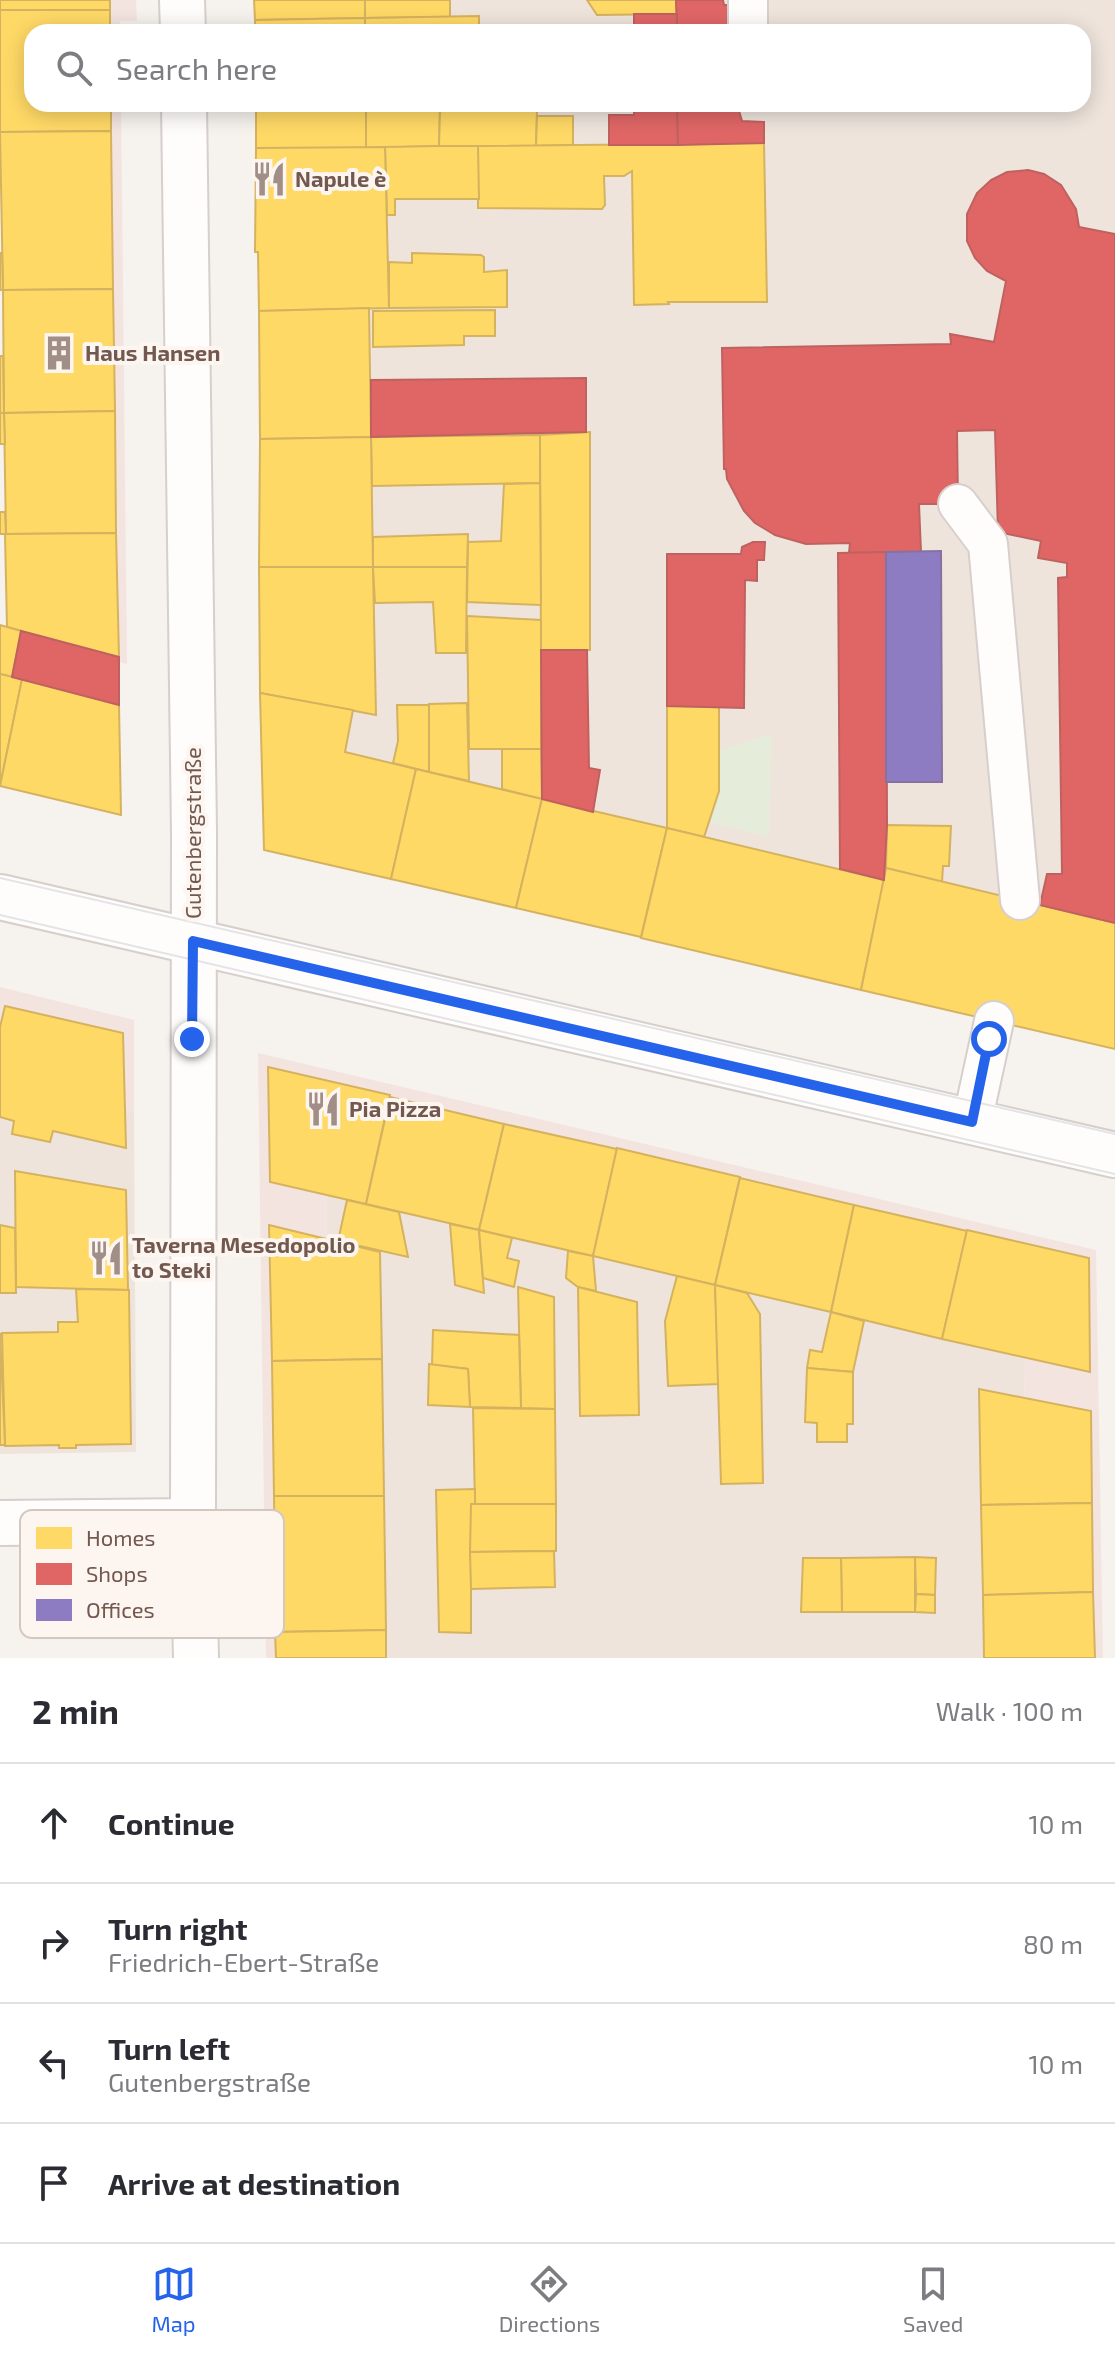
<!DOCTYPE html>
<html lang="en">
<head>
<meta charset="utf-8">
<style>
	:root { --surface:#fff; --page:#f7f7f7; --text:#2b2b33; --muted:#7c7c81; --line:#e1e1e2; --accent:#2563eb }
	body { margin:0; font-family:"Exo 2",sans-serif; background:var(--page); color:var(--text) }
	.stop { position:absolute; width:24px; height:24px; margin:-18px; border:6px solid #2563eb; border-radius:50%; background:#fff }
	.stop.end { background:#2563eb; border-color:#fff; box-shadow:0 2px 8px #0008 }
	.list { margin:0; padding:0; list-style:none }
	h2 { display:flex; justify-content:space-between; align-items:center; height:104px; margin:0; padding:0 32px; font-size:34px }
	h2 small { font-size:26px; font-weight:400; color:var(--muted) }
	.list li { display:grid; grid-template-columns:52px 1fr auto; gap:24px; align-items:center; box-sizing:border-box; height:120px; padding:0 32px; border-top:2px solid var(--line) }
	.list b { display:block; font-size:30px; white-space:nowrap }
	.list p { margin:0; font-size:26px; white-space:nowrap; color:var(--muted) }
	.list em { font-size:26px; font-style:normal; color:var(--muted) }
	.icon { flex:none; width:44px; height:44px; fill:none; stroke:currentColor; stroke-width:2; stroke-linecap:round; stroke-linejoin:round }
	.map { position:relative; flex:none; width:1115px; height:1658px; overflow:hidden }
	.search { position:absolute; background:var(--surface); box-shadow:0 4px 20px #0003; left:24px; right:24px; top:24px; height:88px; display:flex; align-items:center; gap:20px; box-sizing:border-box; padding:0 28px; border-radius:24px; color:var(--muted); font-size:30px }
	.sheet { height:584px; background:var(--surface) }
	nav { display:flex; justify-content:space-around; align-items:center; box-sizing:border-box; height:112px; border-top:2px solid var(--line); background:var(--surface); font-size:22px; color:var(--muted) }
	nav a { display:grid; justify-items:center; gap:4px }
	nav .on { color:var(--accent) }
	.map>svg:first-child { display:block }
	.residential { fill:#eee4dc }
	.commercial { fill:#f3e4e0 }
	.green { fill:#e6ecda }
	.homes { fill:#ffd966; stroke:#d5b25f; stroke-width:2 }
	.shops { fill:#e06666; stroke:#bf625f; stroke-width:2 }
	.offices { fill:#8e7cc3; stroke:#8671a0; stroke-width:2 }
	.lines { fill:none; stroke-linecap:round; stroke-linejoin:round }
	.service-casing { stroke:#d6cfcc; stroke-width:42 }
	.minor-casing { stroke:#d6cfcc; stroke-width:48 }
	.service { stroke:#fefdfc; stroke-width:38 }
	.minor { stroke:#fefdfc; stroke-width:44 }
	.tram { stroke:#e4e3e5; stroke-width:2 }
	.route { stroke:#2563eb; stroke-width:10 }
	.labels { text-anchor:middle; stroke-width:8; stroke-linejoin:round; paint-order:stroke }
	.poi-label { font-size:22px; font-weight:bold; fill:#73584f; stroke:#fdf6f0; text-anchor:start }
	.street-label { font-size:22px; fill:#73584f; stroke:#fdf6f0 }
	.key { fill:#fdf6f0; stroke:#d4c7c0; stroke-width:2 }
	.key-label { font-size:22px; fill:#73584f }
</style>
</head>
<body>
<div class="map">
<svg width="1115" height="1658" viewBox="0 0 1115 1658">
	<rect width="100%" height="100%" fill="#f6f2ee"/>
	<g class="residential">
		<path d="M307 0H1115V976L316 786 308 104H1083V32H308Z"/>
		<path d="M0 1078 134 1111 136 1452 0 1454Z"/>
		<path d="M326 1156 1023 1321 1030 1658H331Z"/>
	</g>
	<g class="commercial">
		<path d="M61 0H136L137 21H120V32H61Z"/>
		<path d="M61 104H121L127 664 63 646Z"/>
		<path d="M0 987 134 1020V1111L0 1078Z"/>
		<path d="M258 1053 1096 1250 1103 1658H1030L1023 1321 326 1156 331 1658H266Z"/>
	</g>
	<path class="green" d="M762 736 772 737 769 836 709 823 719 791V751Z"/>
	<g class="homes">
		<rect x="0" y="0" width="110" height="10"/>
		<path d="M254 0H365V18L255 20Z"/>
		<path d="M365 0H450V17L365 18Z"/>
		<path d="M587 0H676L677 14 597 15Z"/>
		<path d="M0 10H110V32H32V104H111V131L0 132Z"/>
		<path d="M479 16V32H365V18Z"/>
		<path d="M365 18V32H255V20Z"/>
		<rect x="256" y="104" width="110" height="44"/>
		<path d="M366 104H384V107L440 106 439 146 366 148Z"/>
		<path d="M537 110 536 146H439L440 111Z"/>
		<path d="M537 116H573V145L536 146Z"/>
		<path d="M111 131 113 289 3 290 0 132Z"/>
		<path d="M764 143 767 302H668L669 304 634 305 632 171 624 176H604L605 205 602 209 478 208V146Z"/>
		<path d="M439 146H478L479 199H395V215H387L385 147Z"/>
		<path d="M385 147 389 308 259 311 258 252H255L256 148Z"/>
		<path d="M0 253H2L3 290H0Z"/>
		<path d="M412 253 481 255 484 257V272L507 270V307L389 308V262L412 263Z"/>
		<path d="M113 289 115 411 4 413 3 290Z"/>
		<path d="M369 308 371 437 260 439 259 311Z"/>
		<path d="M495 310V336H464V345L373 347V311Z"/>
		<path d="M0 356H3L4 413H0Z"/>
		<path d="M115 411 116 533 6 534 4 413Z"/>
		<path d="M0 413H4L5 444H0Z"/>
		<path d="M590 432V650H541L540 435Z"/>
		<path d="M540 435V483L372 486 371 437Z"/>
		<path d="M371 437 373 567H259L260 439Z"/>
		<path d="M540 483 541 605 467 602 468 542 501 541 504 484Z"/>
		<path d="M0 512H5L6 534H0Z"/>
		<path d="M116 533 119 657 7 627 5 534Z"/>
		<path d="M468 534 467 567H373V537Z"/>
		<path d="M259 567H373L376 715 260 693Z"/>
		<path d="M373 567H467L466 653H436L433 602 375 603Z"/>
		<path d="M467 616 541 620V749H469Z"/>
		<path d="M0 625 21 631 12 677 0 674Z"/>
		<path d="M0 674 22 679 0 786Z"/>
		<path d="M22 679 119 705 121 815 0 786Z"/>
		<path d="M260 693 353 710 345 752 416 769 391 879 264 850Z"/>
		<path d="M467 703 469 781 429 772V704Z"/>
		<path d="M397 705H429V772L393 763 398 741Z"/>
		<path d="M667 706 719 707V791L704 837 667 828Z"/>
		<path d="M502 749H541L542 799 502 789Z"/>
		<path d="M416 769 542 799 516 908 391 879Z"/>
		<path d="M542 799 667 828 641 937 516 908Z"/>
		<path d="M887 825 951 826 949 866H943L942 882 886 868Z"/>
		<path d="M667 828 884 880 861 990 641 938Z"/>
		<path d="M886 868 1115 923V1049L861 990Z"/>
		<path d="M5 1006 123 1033 126 1148 53 1131 50 1142 12 1134 14 1121 0 1117V1027Z"/>
		<path d="M268 1067 390 1095 366 1204 270 1182Z"/>
		<path d="M390 1097 504 1124 479 1230 366 1204Z"/>
		<path d="M504 1124 617 1149 593 1256 479 1230Z"/>
		<path d="M617 1148 740 1177 715 1285 593 1256Z"/>
		<path d="M15 1171 126 1190 128 1290 16 1287Z"/>
		<path d="M740 1178 854 1205 831 1312 715 1285Z"/>
		<path d="M347 1200 399 1212 408 1257 338 1241Z"/>
		<path d="M854 1205 967 1231 942 1339 831 1312Z"/>
		<path d="M450 1224 479 1230 484 1293 455 1285Z"/>
		<path d="M0 1225 15 1228 16 1293H0Z"/>
		<path d="M269 1225 380 1252 382 1359 272 1361Z"/>
		<path d="M479 1230 512 1238 507 1258 519 1261 514 1287 483 1278Z"/>
		<path d="M967 1230 1089 1258 1090 1372 942 1339Z"/>
		<path d="M568 1251 593 1256 596 1291 578 1287 566 1278Z"/>
		<path d="M677 1276 715 1285 719 1384 668 1386 665 1321Z"/>
		<path d="M715 1285 747 1293 760 1314 763 1483 721 1484Z"/>
		<path d="M518 1287 554 1297 555 1409 521 1408Z"/>
		<path d="M578 1287 637 1302 639 1415 580 1416Z"/>
		<path d="M76 1289 129 1290 131 1444 76 1445V1448H59V1445L5 1446 2 1333 58 1332V1322H78Z"/>
		<path d="M831 1312 864 1321 853 1372 807 1368 810 1350 822 1352Z"/>
		<path d="M433 1330 519 1335 521 1408 470 1407 468 1369 432 1365Z"/>
		<path d="M0 1333 5 1445H0Z"/>
		<path d="M382 1359 384 1496H274L272 1361Z"/>
		<path d="M429 1364 468 1369 470 1407 428 1405Z"/>
		<path d="M807 1368 853 1372V1424H847V1442H817V1423L805 1422Z"/>
		<path d="M979 1389 1091 1411 1092 1503 981 1505Z"/>
		<path d="M473 1408 555 1409 556 1504 475 1505Z"/>
		<path d="M475 1489V1505L471 1504V1633L439 1632 436 1490Z"/>
		<path d="M274 1496H384L386 1630 276 1632Z"/>
		<path d="M1092 1503 1093 1592 983 1595 981 1505Z"/>
		<path d="M471 1504H556V1551L470 1552Z"/>
		<path d="M554 1551 555 1587 471 1589 470 1552Z"/>
		<path d="M915 1557V1612H842L841 1558Z"/>
		<path d="M915 1557 936 1558 935 1595 916 1594Z"/>
		<path d="M803 1558H841L842 1612H801Z"/>
		<path d="M1093 1592 1095 1658H984L983 1595Z"/>
		<path d="M916 1594 935 1595V1613L915 1612Z"/>
		<path d="M386 1630V1658H276L275 1632Z"/>
	</g>
	<g class="shops">
		<path d="M676 0H723L724 5H731L736 32H677Z"/>
		<rect x="634" y="14" width="43" height="18"/>
		<path d="M634 104H677L678 145H609V115H634Z"/>
		<path d="M677 104H737L742 121 764 122V143L678 145Z"/>
		<path d="M1028 170 1044 174 1061 185 1076 209 1079 227 1115 234V923L1040 905 1047 874H1062L1058 578 1067 577V563L1038 558 1041 541 998 532 995 430 957 431 958 504H919L921 552 849 553 850 543 806 544 775 535 755 523 744 511 727 479 726 469H724L722 348 951 344 950 334 994 342 1006 281 987 271 975 258 967 241V214L977 193 991 180 1007 172Z"/>
		<path d="M586 378V432L371 437V380Z"/>
		<path d="M753 542H765L764 560H757V581L745 580 744 708 667 706V554H741L742 547Z"/>
		<path d="M886 552 887 825 884 880 840 869 838 553Z"/>
		<path d="M21 631 119 657V705L12 677Z"/>
		<path d="M541 650H587L589 768 600 770 593 812 542 799Z"/>
	</g>
	<path class="offices" d="M941 551 942 782H886V552Z"/>
	<g class="lines">
		<g class="service-casing">
			<g id="service">
				<path d="M748 0V32"/>
				<path d="M958 504 988 544 1020 900"/>
				<path d="M972 1122 994 1021"/>
			</g>
		</g>
		<g class="minor-casing">
			<g id="minor">
				<path d="M182 0 183 32"/>
				<path d="M184 104 194 832 193 1521 196 1658"/>
				<path d="M0 897 1115 1155"/>
				<path d="M0 1523 193 1521"/>
			</g>
		</g>
		<use href="#service" class="service"/>
		<use href="#minor" class="minor"/>
		<g class="tram">
			<path d="M0 878 1115 1134"/>
			<path d="M0 915 1115 1174"/>
		</g>
	</g>
	<g class="lines">
		<path class="route" d="M192 1039 193 941 972 1122 989 1039"/>
	</g>
	<defs>
		<g id="restaurant-bare" transform="scale(2.76)"><path d="M-5-6h1v4h1v-4h1v4h1v-4h1v5L-1.5 .5V6h-2V.5L-5-1ZM5-6V6H3V1.5H1.5Q1.5-4 5-6Z" fill="#a18e87" stroke="#fdf6f0" stroke-width="2.5" paint-order="stroke"/></g>
		<g id="building-bare" transform="scale(2.76)"><path d="M-4-6H4V6H1V3H-1V6H-4ZM-2.5-4.3h1.7v1.8h-1.7ZM.8-4.3h1.7v1.8H.8ZM-2.5-1h1.7V.8h-1.7ZM.8-1h1.7V.8H.8Z" fill="#a18e87" stroke="#fdf6f0" stroke-width="2.5" paint-order="stroke"/></g>
	</defs>
	<g fill-rule="evenodd">
		<use href="#restaurant-bare" x="269" y="179"/>
		<use href="#building-bare" x="59" y="353"/>
		<use href="#restaurant-bare" x="323" y="1109"/>
		<use href="#restaurant-bare" x="106" y="1258"/>
	</g>
	<g class="labels">
		<g class="poi-label">
			<text x="295" y="187">Napule è</text>
			<text x="85" y="361">Haus Hansen</text>
			<text x="349" y="1117">Pia Pizza</text>
			<text x="132" y="1253">Taverna Mesedopolio<tspan x="132" dy="25">to Steki</tspan></text>
		</g>
		<g class="street-label">
			<text transform="translate(193 833) rotate(-90)" y="8">Gutenbergstraße</text>
		</g>
	</g>
	<rect x="20" y="1510" width="264" height="128" rx="12" class="key"/>
	<rect x="36" y="1527" width="36" height="22" fill="#ffd966"/>
	<rect x="36" y="1563" width="36" height="22" fill="#e06666"/>
	<rect x="36" y="1599" width="36" height="22" fill="#8e7cc3"/>
	<g class="key-label">
		<text x="86" y="1546">Homes</text>
		<text x="86" y="1582">Shops</text>
		<text x="86" y="1618">Offices</text>
	</g>
</svg>
<div class="stop" style="left:989px;top:1039px"></div>
<div class="stop end" style="left:192px;top:1039px"></div>
<div class="search"><svg class="icon" aria-label="search" viewBox="0 0 24 24"><circle cx="10" cy="10" r="6"/><path d="M15 15l6 6"/></svg>Search here</div>
</div>
<section class="sheet">
<h2>2 min<small>Walk · 100 m</small></h2>
<ul class="list">
<li><svg class="icon" aria-label="ahead" viewBox="0 0 24 24"><path d="M12 20V5M6 11l6-6 6 6"/></svg><div><b>Continue</b></div><em>10 m</em></li>
<li><svg class="icon" aria-label="right" viewBox="0 0 24 24"><path d="M7 20v-9h11M14 6l5 5-5 5"/></svg><div><b>Turn right</b><p>Friedrich-Ebert-Straße</p></div><em>80 m</em></li>
<li><svg class="icon" aria-label="left" viewBox="0 0 24 24"><path d="M17 20v-9H6M10 6l-5 5 5 5"/></svg><div><b>Turn left</b><p>Gutenbergstraße</p></div><em>10 m</em></li>
<li><svg class="icon" aria-label="arrive" viewBox="0 0 24 24"><path d="M6 21V4h12l-3 4 3 4H6"/></svg><div><b>Arrive at destination</b></div></li>
</ul>
</section>
<nav>
<a class="on"><svg class="icon" aria-label="map" viewBox="0 0 24 24"><path d="M3 6l6-2 6 2 6-2v14l-6 2-6-2-6 2zM9 4v14M15 6v14"/></svg>Map</a>
<a><svg class="icon" aria-label="directions" viewBox="0 0 24 24"><path d="M12 3l9 9-9 9-9-9zM9 14v-3h6M13 9l2 2-2 2"/></svg>Directions</a>
<a><svg class="icon" aria-label="saved" viewBox="0 0 24 24"><path d="M7 4h10v16l-5-4-5 4z"/></svg>Saved</a>
</nav>
</body>
</html>
